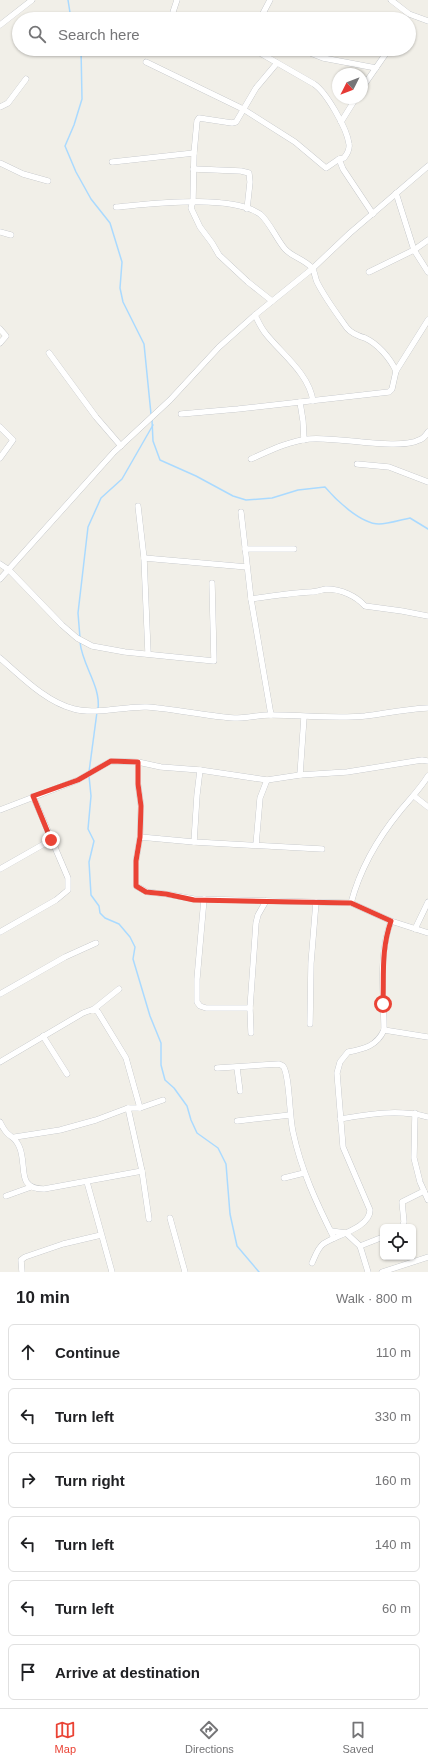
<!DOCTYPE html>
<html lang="en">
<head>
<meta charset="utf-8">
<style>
	:root { --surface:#fff; --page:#f2f2f2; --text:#202124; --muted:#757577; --line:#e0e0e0; --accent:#ea4335 }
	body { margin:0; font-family:Helvetica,sans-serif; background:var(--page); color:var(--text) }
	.controls { position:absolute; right:12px; bottom:12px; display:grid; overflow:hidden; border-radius:6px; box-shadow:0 1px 3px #0004 }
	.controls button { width:36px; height:36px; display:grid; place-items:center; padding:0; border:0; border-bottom:1px solid var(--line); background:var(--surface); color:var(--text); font:20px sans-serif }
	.compass { position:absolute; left:332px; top:68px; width:36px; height:36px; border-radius:50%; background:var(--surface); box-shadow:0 1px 3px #0004; rotate:228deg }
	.stop { position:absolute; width:12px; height:12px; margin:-9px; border:3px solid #ea4335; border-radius:50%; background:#fff }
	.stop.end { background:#ea4335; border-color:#fff; box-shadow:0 1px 4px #0008 }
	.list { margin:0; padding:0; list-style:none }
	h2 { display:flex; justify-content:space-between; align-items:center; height:52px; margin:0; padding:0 16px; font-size:17px }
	h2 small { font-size:13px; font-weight:400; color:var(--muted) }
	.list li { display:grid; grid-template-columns:26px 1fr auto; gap:12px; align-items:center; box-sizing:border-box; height:56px; margin:0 8px 8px; padding:0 8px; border:1px solid var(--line); border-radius:6px }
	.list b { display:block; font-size:15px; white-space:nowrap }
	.list em { font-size:13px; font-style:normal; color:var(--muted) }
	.icon { flex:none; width:22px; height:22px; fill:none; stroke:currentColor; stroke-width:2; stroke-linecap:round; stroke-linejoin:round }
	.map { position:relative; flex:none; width:428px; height:1272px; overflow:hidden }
	.search { position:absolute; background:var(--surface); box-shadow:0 1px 3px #0004; left:12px; right:12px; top:12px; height:44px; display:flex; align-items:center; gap:10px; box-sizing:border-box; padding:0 14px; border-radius:22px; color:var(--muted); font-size:15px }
	.sheet { height:436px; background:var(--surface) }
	nav { display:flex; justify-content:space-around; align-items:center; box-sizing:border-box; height:56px; border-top:1px solid var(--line); background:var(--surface); font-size:11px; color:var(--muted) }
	nav a { display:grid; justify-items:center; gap:2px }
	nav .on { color:var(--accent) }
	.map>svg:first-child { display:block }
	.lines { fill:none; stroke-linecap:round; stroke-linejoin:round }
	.stream { stroke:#aadaff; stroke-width:1.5 }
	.minor-casing { stroke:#b5b8bc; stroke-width:6 }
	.minor { stroke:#fff; stroke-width:5.5 }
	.route { stroke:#ea4335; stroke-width:5 }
</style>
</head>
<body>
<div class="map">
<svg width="428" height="1272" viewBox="0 0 428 1272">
	<rect width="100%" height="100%" fill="#f1efe8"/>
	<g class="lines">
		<g class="stream">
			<path d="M68 0 71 19"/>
			<path d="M81 49 82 99 74 125 65 146 76 172 91 199 110 223 122 262 120 288 123 302 144 344 151 414"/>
			<path d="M152 420 153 441 160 460 196 476 233 496 246 500 272 498 298 490 325 487C336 500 361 524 379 524 388 524 400 520 410 518L428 529"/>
			<path d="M80 638 78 613 88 527 101 498 122 479 153 425"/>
			<path d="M80 642C82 665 101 686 98 709"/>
			<path d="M89 772 97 712"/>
			<path d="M89 776 91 796 88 829 94 841 89 862 91 895 99 906 100 913 105 918 119 924 130 937 135 947 133 959 150 1016 161 1043V1065L165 1080 174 1088 187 1106 191 1120 197 1133 218 1148 226 1164 230 1214 237 1246 259 1272"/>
		</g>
		<g class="minor-casing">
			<g id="minor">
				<path d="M177 0 173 12 175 17 179 19"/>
				<path d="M391 0 409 14 428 21"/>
				<path d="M260 19 270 0"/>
				<path d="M0 25 32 0"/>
				<path d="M300 49 323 58 376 68"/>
				<path d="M146 62 243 109 295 142 326 168 339 159 344 158C347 154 350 149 349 144 347 128 326 92 314 84L253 49"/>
				<path d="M362 88 389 49"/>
				<path d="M0 107 8 103 26 79"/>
				<path d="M341 122 356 98"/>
				<path d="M339 159 343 169 373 214"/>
				<path d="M112 162 194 153"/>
				<path d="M0 163 23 174 48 181"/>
				<path d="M193 169 241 171 249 173 250 182 247 209"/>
				<path d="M396 193 414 250 428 272"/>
				<path d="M116 207C151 204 230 194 260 214 269 221 277 240 285 249 292 257 304 259 312 268 315 272 315 278 317 282 325 298 337 314 347 328 352 334 358 336 365 338 378 344 390 358 396 371"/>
				<path d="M0 232 11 235"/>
				<path d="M369 272 414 250 428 240"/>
				<path d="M272 301 248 282 219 255 212 243 200 227 191 208 193 201 194 153 197 121 199 118 232 123 236 122 256 88 277 63"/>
				<path d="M255 315C258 321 261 328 266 334 283 355 309 374 313 401"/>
				<path d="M0 329 6 336 0 343"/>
				<path d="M49 353 96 417 121 446"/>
				<path d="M300 402 303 421 304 440"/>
				<path d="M181 414 238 409 389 392 392 389 396 371 428 320"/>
				<path d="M0 427 13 440 0 458"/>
				<path d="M251 459C269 451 289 441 309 439 338 436 397 451 419 440 423 439 426 435 428 432"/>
				<path d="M357 464 389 467 428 482"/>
				<path d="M138 506 144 558 148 653"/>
				<path d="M241 512 251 599 271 715"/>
				<path d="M245 549H294"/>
				<path d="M144 558 247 567"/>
				<path d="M0 564 9 570 62 625 77 638 92 646 125 652 214 661 212 583"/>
				<path d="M0 579 114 452 170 400 219 347 255 315 312 269 350 233 428 166"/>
				<path d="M251 599C271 596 291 593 311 592 316 592 321 590 326 589 341 589 356 596 365 606L402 611 428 616"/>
				<path d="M0 658C22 677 46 702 74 709 96 715 124 706 147 707 176 709 205 716 234 718 247 718 259 715 271 715 302 715 334 719 365 716 387 713 406 709 428 708"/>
				<path d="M138 762V784L141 806 140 837 136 861V886L147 892 166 894 194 899 351 903 391 921 428 933"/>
				<path d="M300 775 304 717"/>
				<path d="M414 796 428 807"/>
				<path d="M0 810 78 780 111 761 138 762 161 767 200 770 267 780 300 775 347 772 422 760 428 761"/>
				<path d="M140 837 194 842 322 849"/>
				<path d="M194 842 197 795 200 770"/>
				<path d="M256 845 260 798 267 780"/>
				<path d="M0 869 51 840"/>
				<path d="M204 899 197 979V1002L200 1006 206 1008H250"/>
				<path d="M351 903C360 869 378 838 400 811 410 799 420 789 428 776"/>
				<path d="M415 929 428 902"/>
				<path d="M0 932 56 900 68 890V878L33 796"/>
				<path d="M0 994 65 957 96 943"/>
				<path d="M94 1009 119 989"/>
				<path d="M310 1024 311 963 316 902"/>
				<path d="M384 1030 428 1037"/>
				<path d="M251 1033 250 1008 256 923 258 915 266 901"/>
				<path d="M43 1036 67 1074"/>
				<path d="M0 1062 83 1013 94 1009 98 1012 126 1058 140 1108"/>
				<path d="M217 1068 279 1064 283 1066C290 1075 289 1116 293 1132 301 1170 317 1204 334 1238"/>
				<path d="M237 1068 240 1091"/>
				<path d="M128 1108 142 1171 149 1219"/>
				<path d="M415 1113 414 1158 420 1182 428 1200"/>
				<path d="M340 1119C369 1114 399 1109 428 1117"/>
				<path d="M237 1121 290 1115"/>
				<path d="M0 1122C2 1126 4 1130 7 1133 13 1139 14 1136 19 1146 28 1165 15 1189 44 1189L142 1171"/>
				<path d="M15 1137 60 1130 96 1120 128 1108H140L163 1100"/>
				<path d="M284 1178 304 1173"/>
				<path d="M87 1182 112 1272"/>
				<path d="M6 1196 31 1187"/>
				<path d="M170 1218 185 1272"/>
				<path d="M402 1227 404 1222 402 1202 424 1191"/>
				<path d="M331 1231 346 1233 360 1246 368 1272"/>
				<path d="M360 1246 383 1237"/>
				<path d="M312 1263C315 1257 317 1249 323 1244 336 1235 370 1228 370 1210L343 1147 337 1073 340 1062 348 1052C364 1049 377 1046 384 1030 384 993 378 956 391 921"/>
				<path d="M22 1272 21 1260 25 1257 63 1244 101 1235"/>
				<path d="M382 1272 428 1257"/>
			</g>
		</g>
		<use href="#minor" class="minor"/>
	</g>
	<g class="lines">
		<path class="route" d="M51 840 33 796 78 780 111 761 138 762V784L141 806 140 837 136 861V886L146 892 166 894 194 900 351 903 391 921C381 950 384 974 383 1004"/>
	</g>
</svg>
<div class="controls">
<button><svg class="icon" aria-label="locate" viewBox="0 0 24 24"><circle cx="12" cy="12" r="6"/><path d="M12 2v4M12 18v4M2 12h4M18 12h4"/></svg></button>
</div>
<svg class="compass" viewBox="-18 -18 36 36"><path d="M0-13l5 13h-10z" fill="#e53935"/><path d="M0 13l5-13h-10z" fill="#757577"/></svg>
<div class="stop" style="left:383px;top:1004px"></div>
<div class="stop end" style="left:51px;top:840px"></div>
<div class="search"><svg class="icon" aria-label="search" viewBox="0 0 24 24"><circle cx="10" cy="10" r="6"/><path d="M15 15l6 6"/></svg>Search here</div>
</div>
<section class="sheet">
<h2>10 min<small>Walk · 800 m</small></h2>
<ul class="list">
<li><svg class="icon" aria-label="ahead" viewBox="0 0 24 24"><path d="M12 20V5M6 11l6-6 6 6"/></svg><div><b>Continue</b></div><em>110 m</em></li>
<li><svg class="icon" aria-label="left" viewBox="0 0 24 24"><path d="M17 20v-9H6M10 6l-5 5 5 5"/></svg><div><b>Turn left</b></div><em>330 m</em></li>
<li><svg class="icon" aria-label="right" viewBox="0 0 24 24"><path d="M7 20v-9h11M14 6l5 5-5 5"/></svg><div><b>Turn right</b></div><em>160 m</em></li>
<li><svg class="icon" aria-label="left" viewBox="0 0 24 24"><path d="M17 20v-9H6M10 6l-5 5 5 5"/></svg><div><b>Turn left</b></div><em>140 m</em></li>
<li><svg class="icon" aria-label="left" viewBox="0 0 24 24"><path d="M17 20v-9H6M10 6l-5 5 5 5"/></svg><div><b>Turn left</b></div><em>60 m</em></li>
<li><svg class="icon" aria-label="arrive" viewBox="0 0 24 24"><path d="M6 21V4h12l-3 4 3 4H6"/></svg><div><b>Arrive at destination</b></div></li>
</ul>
</section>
<nav>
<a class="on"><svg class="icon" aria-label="map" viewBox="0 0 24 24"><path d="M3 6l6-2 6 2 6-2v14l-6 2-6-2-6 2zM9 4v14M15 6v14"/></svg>Map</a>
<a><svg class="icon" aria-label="directions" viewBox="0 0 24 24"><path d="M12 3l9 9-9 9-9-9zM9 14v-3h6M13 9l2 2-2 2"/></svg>Directions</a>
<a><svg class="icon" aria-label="saved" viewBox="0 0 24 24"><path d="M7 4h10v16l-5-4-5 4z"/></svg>Saved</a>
</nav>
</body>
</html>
